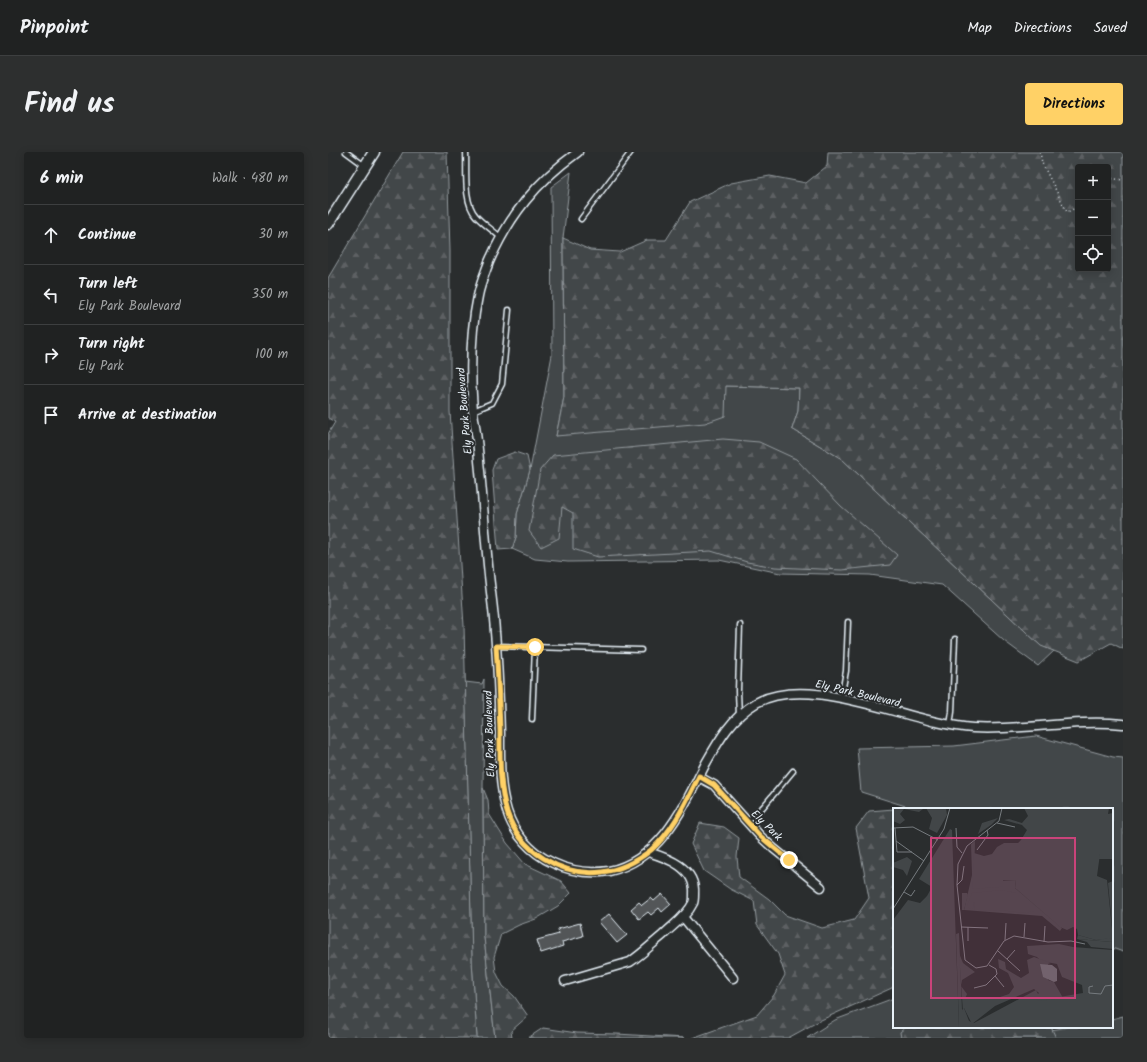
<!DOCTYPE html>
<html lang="en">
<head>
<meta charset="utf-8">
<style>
	:root { --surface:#202222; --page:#2d2f2f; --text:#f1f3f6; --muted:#a2a4a5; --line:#3d3f40; --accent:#ffd166 }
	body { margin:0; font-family:Kalam,sans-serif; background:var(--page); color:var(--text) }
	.controls { position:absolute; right:12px; top:12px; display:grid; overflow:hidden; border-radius:4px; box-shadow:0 2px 10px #0003 }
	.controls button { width:36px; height:36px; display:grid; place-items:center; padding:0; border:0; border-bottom:1px solid var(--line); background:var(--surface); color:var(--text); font:20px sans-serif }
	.stop { position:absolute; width:12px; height:12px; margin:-9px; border:3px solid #ffd166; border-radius:50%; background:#fff }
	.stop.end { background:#ffd166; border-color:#fff; box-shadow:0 1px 4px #0008 }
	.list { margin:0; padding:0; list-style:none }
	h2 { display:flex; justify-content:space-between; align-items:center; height:52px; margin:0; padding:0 16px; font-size:17px }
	h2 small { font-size:13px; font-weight:400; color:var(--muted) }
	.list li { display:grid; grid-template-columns:26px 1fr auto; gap:12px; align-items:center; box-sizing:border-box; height:60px; padding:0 16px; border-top:1px solid var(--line) }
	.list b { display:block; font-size:15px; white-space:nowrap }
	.list p { margin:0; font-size:13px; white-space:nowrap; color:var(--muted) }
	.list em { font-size:13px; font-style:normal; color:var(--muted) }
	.icon { flex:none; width:22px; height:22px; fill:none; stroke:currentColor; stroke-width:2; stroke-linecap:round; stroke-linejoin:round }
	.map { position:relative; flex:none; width:795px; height:886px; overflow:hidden; border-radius:4px }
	header { display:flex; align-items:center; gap:24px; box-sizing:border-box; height:56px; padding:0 20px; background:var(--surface); border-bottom:1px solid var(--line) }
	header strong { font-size:19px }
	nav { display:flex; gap:22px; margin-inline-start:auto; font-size:14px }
	.intro { display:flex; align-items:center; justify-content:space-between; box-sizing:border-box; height:96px; padding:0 24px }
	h1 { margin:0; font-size:28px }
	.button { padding:10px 18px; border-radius:4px; background:var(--accent); color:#111; font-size:14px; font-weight:700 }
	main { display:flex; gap:24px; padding:0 24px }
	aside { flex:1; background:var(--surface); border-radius:4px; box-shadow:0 2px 10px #0003 }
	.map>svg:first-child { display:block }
	.green { fill:#424648; stroke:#959ca0 }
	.forest { fill:url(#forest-firs); stroke:#959ca0; fill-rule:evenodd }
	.building { fill:#535759; stroke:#e8f1f8 }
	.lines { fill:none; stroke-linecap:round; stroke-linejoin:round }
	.service-casing { stroke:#e8f1f8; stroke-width:7 }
	.minor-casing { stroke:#e8f1f8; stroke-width:11 }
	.tertiary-casing { stroke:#e8f1f8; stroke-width:13 }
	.path { stroke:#e8f1f8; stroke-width:1.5; stroke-dasharray:1 3; stroke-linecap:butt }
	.service { stroke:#2a2d2e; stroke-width:4 }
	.minor { stroke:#2a2d2e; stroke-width:8 }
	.tertiary { stroke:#2a2d2e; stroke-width:10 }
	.route { stroke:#ffd166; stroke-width:5 }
	.labels { text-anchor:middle; stroke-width:4; stroke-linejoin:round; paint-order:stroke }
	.street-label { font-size:11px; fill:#e8f1f8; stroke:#2a2d2e }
	.inset-road { fill:none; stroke:#767b7f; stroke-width:1 }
	.view { fill:#ca437a; fill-opacity:0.15; stroke:#ca437a; stroke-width:2 }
	.inset-edge { fill:none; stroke:#e8f1f8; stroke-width:2 }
</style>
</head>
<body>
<header>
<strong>Pinpoint</strong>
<nav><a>Map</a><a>Directions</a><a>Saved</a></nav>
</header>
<div class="intro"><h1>Find us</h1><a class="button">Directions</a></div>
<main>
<aside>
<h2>6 min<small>Walk · 480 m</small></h2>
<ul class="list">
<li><svg class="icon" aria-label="ahead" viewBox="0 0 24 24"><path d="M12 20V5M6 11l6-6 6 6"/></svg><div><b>Continue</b></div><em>30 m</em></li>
<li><svg class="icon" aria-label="left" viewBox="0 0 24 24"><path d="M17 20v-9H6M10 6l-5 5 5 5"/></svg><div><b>Turn left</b><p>Ely Park Boulevard</p></div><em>350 m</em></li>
<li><svg class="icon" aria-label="right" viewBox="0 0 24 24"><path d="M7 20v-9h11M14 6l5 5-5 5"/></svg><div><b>Turn right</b><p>Ely Park</p></div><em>100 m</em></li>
<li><svg class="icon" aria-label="arrive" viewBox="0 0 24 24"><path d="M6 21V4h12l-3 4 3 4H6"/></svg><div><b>Arrive at destination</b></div></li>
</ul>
</aside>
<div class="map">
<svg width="795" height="886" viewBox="0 0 795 886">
	<defs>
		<pattern id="forest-firs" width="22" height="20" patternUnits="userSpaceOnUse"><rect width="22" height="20" fill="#424648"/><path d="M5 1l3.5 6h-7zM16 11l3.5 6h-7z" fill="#5d6163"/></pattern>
	</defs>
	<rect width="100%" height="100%" fill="#2a2d2e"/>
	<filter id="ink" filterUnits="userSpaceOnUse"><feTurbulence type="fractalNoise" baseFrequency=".025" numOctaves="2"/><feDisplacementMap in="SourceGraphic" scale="8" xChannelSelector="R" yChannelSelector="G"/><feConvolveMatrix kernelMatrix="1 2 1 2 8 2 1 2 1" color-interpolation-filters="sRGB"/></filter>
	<g filter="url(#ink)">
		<g class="green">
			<path d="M243 20 235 86 236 245 228 284 397 234 471 236 470 259 464 277 514 307 712 493 726 499 710 514 676 489 614 433 542 423 452 421 391 408 240 410 207 407 184 397 188 385 189 362 202 318 224 203 223 35Z"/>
			<path d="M156 527 155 636 156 785 167 886H149L144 809 137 530 154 532Z"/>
			<path d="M708 584 785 605 795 606V800L784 796V657H587L533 640 529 596 626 594Z"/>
			<path d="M566 846V875H597L602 886H479L507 868Z"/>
			<path d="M795 864V886H677L740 875H784V867Z"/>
		</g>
		<g class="forest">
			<path d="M75 0H119L122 99V259L136 474 144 809 149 886H0V282L7 270 0 266V126Z"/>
			<path d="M500 0H795V497L783 491 751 509 713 494 514 307 464 277 470 259 471 236 398 234 397 264 377 271 228 284 236 245 235 86 262 98 292 100 319 88H338L362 50 403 31 442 24 478 31 499 14ZM750 15H780V117H750Z"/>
			<path d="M395 287 431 290 468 307 513 354 569 403 562 413 514 418 447 415 419 410 383 399 270 405 245 397V361L234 355 231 386 213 395 201 379 212 318 225 303Z"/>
			<path d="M187 300 199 304 202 318 189 362 188 385 184 397 170 398 164 318 168 307Z"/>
			<path d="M155 636 160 648 161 662 179 691 197 712 233 729 243 741 230 754 208 767 191 773 173 782 166 805 168 820 175 834 186 844 200 864 183 879 184 886H167L156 785Z"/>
			<path d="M566 657V835L493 868 460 886H364L429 863 446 843 457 823 450 802 429 773 426 749 402 737 376 719 363 692 372 671 396 675 411 686 409 705 411 725 441 747 457 763 494 776 526 768 541 746 528 676 541 659Z"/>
			<path d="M578 875H723L728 886H573L572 880Z"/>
			<path d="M215 876 249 881 289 882 356 886H200Z"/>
		</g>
		<g class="building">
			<path d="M334 742 343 752 334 760 331 756 323 763 320 760 311 767 303 757 311 750 314 753 323 746 326 749Z"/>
			<path d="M281 762 299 783 289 791 271 770Z"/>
			<path d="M252 771 255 784 234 790 235 794 213 801 209 788 231 782 230 777Z"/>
		</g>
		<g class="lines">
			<g class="service-casing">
				<g id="service">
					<path d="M18 0 37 14"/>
					<path d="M138 0C139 19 135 50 148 64 155 72 165 78 172 85"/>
					<path d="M253 67 303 0"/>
					<path d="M145 259 164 251 174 232 181 158"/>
					<path d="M168 494 313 498"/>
					<path d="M513 546 518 519 520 470"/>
					<path d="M411 564 410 539 412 473"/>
					<path d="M204 567 207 495"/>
					<path d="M622 573 624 560 627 487"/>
					<path d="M419 669 435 655 465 619"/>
				</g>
			</g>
			<g class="minor-casing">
				<g id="minor">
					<path d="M250 0C208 30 181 64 161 110 157 121 152 133 150 144 142 182 142 221 145 259 147 275 150 292 151 309 155 347 157 385 161 423 163 442 166 461 167 480 170 514 171 547 172 581 172 607 171 633 179 659 186 682 203 701 225 711 242 719 262 722 281 719 333 708 356 654 378 611 391 588 404 565 428 551 483 520 582 572 645 576 695 579 745 567 795 572"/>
					<path d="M371 625 386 633 432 684 445 696 493 735"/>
					<path d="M355 765 405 826"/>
					<path d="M237 829 302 810C314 802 324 792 335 783 345 773 359 764 365 751 366 749 366 745 366 742 368 716 340 706 320 700"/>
				</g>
			</g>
			<g class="tertiary-casing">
				<path id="tertiary" d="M0 72 46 0"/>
			</g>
			<g class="path">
				<path d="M712 0 714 11 739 60 750 55"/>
				<path d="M780 26 795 28"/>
			</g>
			<use href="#service" class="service"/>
			<use href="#minor" class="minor"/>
			<use href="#tertiary" class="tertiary"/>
		</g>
	</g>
	<g class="lines" filter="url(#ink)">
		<path class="route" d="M207 495 168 494C170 522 171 550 172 579 172 606 171 634 179 660 191 699 234 725 274 720 292 718 309 709 323 698 345 679 358 650 371 624L386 633 432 684 461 708"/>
	</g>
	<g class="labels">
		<g class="street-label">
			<text transform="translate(136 259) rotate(-95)" y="4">Ely Park Boulevard</text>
			<text transform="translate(530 541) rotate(13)" y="4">Ely Park Boulevard</text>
			<text transform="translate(161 582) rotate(-92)" y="4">Ely Park Boulevard</text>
			<text transform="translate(439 673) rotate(45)" y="4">Ely Park</text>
		</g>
	</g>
	<g transform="translate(565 656)">
		<rect width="220" height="220" fill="#2a2d2e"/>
		<path d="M207 0H216L215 6 220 5V51H204L207 46ZM82 33 81 74 123 72 122 80 169 120 167 123 149 108 71 102 79 67 78 36ZM220 73V138L219 134 184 131 185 127 203 132 220 129 215 75ZM66 125 69 202 71 200 76 213 81 215 143 182 148 192 190 185 189 177 169 169 164 156 148 153 144 149 135 146 134 138 166 136 180 139 220 142V220H66L63 126Z" fill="#424648"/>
		<path d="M0 0H30V1L26 4 11 1 7 6 12 12 7 16 0 13ZM33 0H53L54 7 44 25 36 21 39 10ZM131 0H207V46L204 68 214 72 220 130 203 132 185 127 184 121 180 119 174 122 167 119 122 80 123 72H110V78L106 79 79 81 81 45 91 48 99 46 104 39 111 35H125L128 32 134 22 129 17 111 12 116 11 129 15 135 8ZM105 10 98 17 85 26 89 15ZM57 21 59 22 66 220H0V112L15 92 27 95 34 88 39 79 26 71ZM14 49 19 53 14 68 10 62 0 59V55ZM109 82 123 85 141 103 131 105 107 102 87 103 82 102 81 94 80 100 77 101 74 98 79 85ZM69 85H74L75 87 71 102H69ZM184 131 219 134 220 141 198 139 194 134ZM66 145 70 155 82 164 69 172 68 178 74 186 72 191 77 189 104 190 116 186 121 179 115 165 106 160 105 151 112 154 113 161 128 170 136 165 134 152 141 149 158 155 155 156V172L161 174 170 190 145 193 142 189 146 185 141 181 102 198 79 216 71 200 70 204Z" fill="#424648"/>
		<path d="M147 156 159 157 164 161V173L161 174 150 169Z" fill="#63686b"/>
		<path class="inset-road" d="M109 0 106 13 74 38 65 56 64 77 72 152 83 160 94 158 111 133 121 128 155 134 178 133 192 136M104 15 122 19M0 20 20 19 45 32M2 20 4 44H19M63 20 64 39 69 45M3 33 31 53M84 42 95 27 94 22M64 77 69 72 71 58M11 84 18 88 22 82M0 101 51 21 57 0M68 119 95 120M131 129 132 115M112 132 113 115M75 133V119M151 134 152 118M105 143 127 163M114 151 122 142M102 168 111 179M200 178 196 179V185L208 186 212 178 220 177M81 180 93 177 104 166 103 161 96 157"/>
		<path class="view" d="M38 30H182V190H38Z"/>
		<rect width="220" height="220" class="inset-edge"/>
	</g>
</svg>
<div class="controls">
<button>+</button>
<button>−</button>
<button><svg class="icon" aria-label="locate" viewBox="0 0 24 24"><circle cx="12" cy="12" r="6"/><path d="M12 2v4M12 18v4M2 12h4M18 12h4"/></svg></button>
</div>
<div class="stop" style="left:207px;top:495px"></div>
<div class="stop end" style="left:461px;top:708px"></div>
</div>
</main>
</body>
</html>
